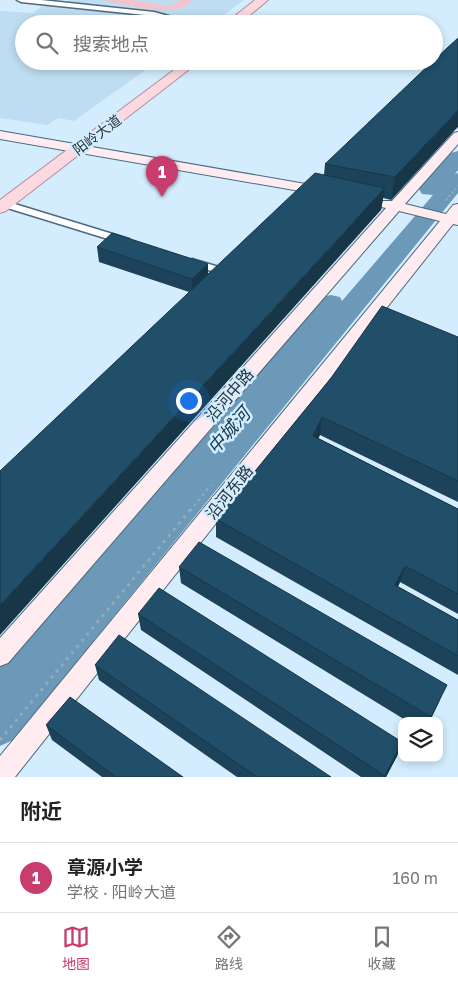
<!DOCTYPE html>
<html lang="zh">
<head>
<meta charset="utf-8">
<style>
	:root { --surface:#fff; --page:#f6f6f6; --text:#222; --muted:#767676; --line:#e0e0e0; --accent:#c83c6e }
	body { margin:0; font-family:"Golos Text","Noto Sans SC",sans-serif; background:var(--page); color:var(--text) }
	.controls { position:absolute; right:15px; bottom:15px; display:grid; overflow:hidden; border-radius:10px; box-shadow:0 2px 8px #0003 }
	.controls button { width:45px; height:45px; display:grid; place-items:center; padding:0; border:0; border-bottom:1px solid var(--line); background:var(--surface); color:var(--text); font:25px sans-serif }
	.you { position:absolute; left:188px; top:400px; width:18px; height:18px; margin:-12px; border:4px solid #fff; border-radius:50%; background:#1a73e8; box-shadow:0 0 0 8px #1a73e833 }
	.badge { display:grid; place-items:center; width:32px; height:32px; border-radius:50%; background:var(--accent); color:#fff; font-size:16px; font-weight:700 }
	.pin { position:absolute; translate:-50% -41px; filter:drop-shadow(0 1px 2px #0008) }
	.pin::after { content:''; position:absolute; top:26px; width:18px; height:15px; background:inherit; clip-path:polygon(0 0,100% 0,50% 100%) }
	.list { margin:0; padding:0; list-style:none }
	h2 { display:flex; justify-content:space-between; align-items:center; height:65px; margin:0; padding:0 20px; font-size:21px }
	h2 small { font-size:16px; font-weight:400; color:var(--muted) }
	.list li { display:grid; grid-template-columns:32px 1fr auto; gap:15px; align-items:center; box-sizing:border-box; height:70px; padding:0 20px; border-top:1px solid var(--line) }
	.list b { display:block; font-size:19px; white-space:nowrap }
	.list p { margin:0; font-size:16px; white-space:nowrap; color:var(--muted) }
	.list em { font-size:16px; font-style:normal; color:var(--muted) }
	.icon { flex:none; width:28px; height:28px; fill:none; stroke:currentColor; stroke-width:2; stroke-linecap:round; stroke-linejoin:round }
	.map { position:relative; flex:none; width:458px; height:777px; overflow:hidden }
	.search { position:absolute; background:var(--surface); box-shadow:0 2px 8px #0003; left:15px; right:15px; top:15px; height:55px; display:flex; align-items:center; gap:12px; box-sizing:border-box; padding:0 18px; border-radius:28px; color:var(--muted); font-size:19px }
	.sheet { height:135px; background:var(--surface) }
	nav { display:flex; justify-content:space-around; align-items:center; box-sizing:border-box; height:70px; border-top:1px solid var(--line); background:var(--surface); font-size:14px; color:var(--muted) }
	nav a { display:grid; justify-items:center; gap:2px }
	nav .on { color:var(--accent) }
	.map>svg:first-child { display:block }
	.built { fill:#bfddf2 }
	.green { fill:#f1c3cd }
	.lines { fill:none; stroke-linecap:round; stroke-linejoin:round }
	.river { fill:#6c99b7; fill-rule:evenodd }
	.street-casing { stroke:#4d6a7d; stroke-width:3 }
	.secondary-casing { stroke:#4d6a7d; stroke-width:2 }
	.primary-casing { stroke:#b18f9b; stroke-width:2 }
	.path-far2 { stroke:#95aab8; stroke-width:2; stroke-dasharray:2 2.5; stroke-linecap:butt }
	.path-far1 { stroke:#95aab8; stroke-width:2.5; stroke-dasharray:2.5 4; stroke-linecap:butt }
	.path { stroke:#95aab8; stroke-width:3; stroke-dasharray:3 5; stroke-linecap:butt }
	.street { fill:#fff; fill-rule:evenodd }
	.secondary { fill:#feecf0; fill-rule:evenodd }
	.primary { fill:#fcd9e1; fill-rule:evenodd }
	.wall { fill:#1c4359 }
	.shaded-wall { fill:#173749 }
	.building { fill:#214e68; stroke:#173749 }
	.labels { text-anchor:middle; stroke-width:5; stroke-linejoin:round; paint-order:stroke }
	.far-street-label { font-size:14px; fill:#29363e; stroke:#d3edfe }
	.street-label { font-size:16px; fill:#29363e; stroke:#d3edfe }
	.water-label { font-size:18px; font-style:italic; fill:#11384d; stroke:#d3edfe }
</style>
</head>
<body>
<div class="map">
<svg width="458" height="777" viewBox="0 0 458 777">
	<rect width="100%" height="100%" fill="#d3edfe"/>
	<path class="built" d="M70 0H244L211 24H24V61H158L74 121 58 118 47 125 0 118V11L33 13 42 6 59 7Z"/>
	<path class="green" d="M103 0H132L167 6 177 3 180 0H192C179 21 123 4 103 0Z"/>
	<g class="lines">
		<path class="river" d="M458 151V170L455 174 458 173V193L13 740 0 746V658L322 297 331 295 340 297 342 301 433 195 422 194 419 189 422 184 451 153Z"/>
		<g class="street-casing">
			<g id="street">
				<path d="M17 0H41L154 12 198 24H184L154 16 21 2Z"/>
				<path d="M5 201 129 239 130 241 125 244 121 243 1 206 0 204Z"/>
				<path d="M192 259 229 270 230 272 225 275 188 264 187 262Z"/>
			</g>
		</g>
		<g class="secondary-casing">
			<g id="secondary">
				<path d="M0 131 323 187 330 191 323 195 0 139Z"/>
				<path d="M458 132V144L405 204 446 214 453 205 458 204V225L453 224 15 777H0V756L440 221 399 211 8 663 0 666V638L386 208 381 207 379 204 381 201H392L454 133Z"/>
			</g>
		</g>
		<g class="primary-casing">
			<g id="primary">
				<path d="M255 0H268L239 24H225Z"/>
				<path d="M186 61H200L6 211 0 213V200Z"/>
			</g>
		</g>
		<path class="path-far2" d="M446 200 458 186"/>
		<path class="path-far1" d="M190 511 211 485"/>
		<path class="path" d="M0 740 191 509"/>
		<use href="#street" class="street"/>
		<use href="#secondary" class="secondary"/>
		<use href="#primary" class="primary"/>
	</g>
	<g class="wall">
		<path d="M453 132 391 200 383 198 381 210 189 292 99 262 97 247 208 264V274L324 175 325 164Z"/>
		<path d="M458 337V502L320 435 318 438 458 509V614L400 582 398 587 458 620V675L216 537V519L331 378Z"/>
		<path d="M179 567 440 700 430 721H407L181 583Z"/>
		<path d="M138 614 402 744 397 756 386 777H361L141 630Z"/>
		<path d="M95 665 331 777H237L99 680Z"/>
		<path d="M46 725 183 777H102L52 740Z"/>
	</g>
	<g class="shaded-wall">
		<path d="M458 110V127L453 132 391 200 395 177Z"/>
		<path d="M385 188 381 210 0 635V605Z"/>
		<path d="M208 264V279L193 294 192 279Z"/>
		<path d="M322 417 320 435 311 454 313 436Z"/>
		<path d="M405 566 400 582 390 602 395 585Z"/>
		<path d="M402 743 397 756 386 777H384Z"/>
	</g>
	<g class="building">
		<path d="M458 38V110L395 177 325 164 433 61H434V60Z"/>
		<path d="M315 173 385 188 0 605V471Z"/>
		<path d="M112 233 208 264 192 279 97 247Z"/>
		<path d="M382 306 458 337V481L322 417 313 436 458 509V594L405 566 395 585 458 620V656L216 519 331 378Z"/>
		<path d="M199 542 447 685 431 717 179 567Z"/>
		<path d="M159 588 402 742 385 776 138 614Z"/>
		<path d="M119 635 331 777H257L95 665Z"/>
		<path d="M70 697 183 777H116L46 725Z"/>
	</g>
	<g class="labels">
		<g class="far-street-label">
			<text transform="translate(97 135) rotate(-37)" y="5">阳岭大道</text>
		</g>
		<g class="street-label">
			<text transform="translate(229 395) rotate(-49)" y="6">沿河中路</text>
			<text transform="translate(229 492) rotate(-51)" y="6">沿河东路</text>
		</g>
		<g class="water-label">
			<text transform="translate(229 431) rotate(-49)" y="6">中城河</text>
		</g>
	</g>
</svg>
<div class="controls">
<button><svg class="icon" aria-label="layers" viewBox="0 0 24 24"><path d="M12 4l9 5-9 5-9-5zM3 14l9 5 9-5"/></svg></button>
</div>
<div class="you"></div>
<div class="pin badge" style="left:162px;top:197px">1</div>
<div class="search"><svg class="icon" aria-label="search" viewBox="0 0 24 24"><circle cx="10" cy="10" r="6"/><path d="M15 15l6 6"/></svg>搜索地点</div>
</div>
<section class="sheet">
<h2>附近<small></small></h2>
<ul class="list">
<li><span class="badge">1</span><div><b>章源小学</b><p>学校 · 阳岭大道</p></div><em>160 m</em></li>
</ul>
</section>
<nav>
<a class="on"><svg class="icon" aria-label="map" viewBox="0 0 24 24"><path d="M3 6l6-2 6 2 6-2v14l-6 2-6-2-6 2zM9 4v14M15 6v14"/></svg>地图</a>
<a><svg class="icon" aria-label="directions" viewBox="0 0 24 24"><path d="M12 3l9 9-9 9-9-9zM9 14v-3h6M13 9l2 2-2 2"/></svg>路线</a>
<a><svg class="icon" aria-label="saved" viewBox="0 0 24 24"><path d="M7 4h10v16l-5-4-5 4z"/></svg>收藏</a>
</nav>
</body>
</html>
